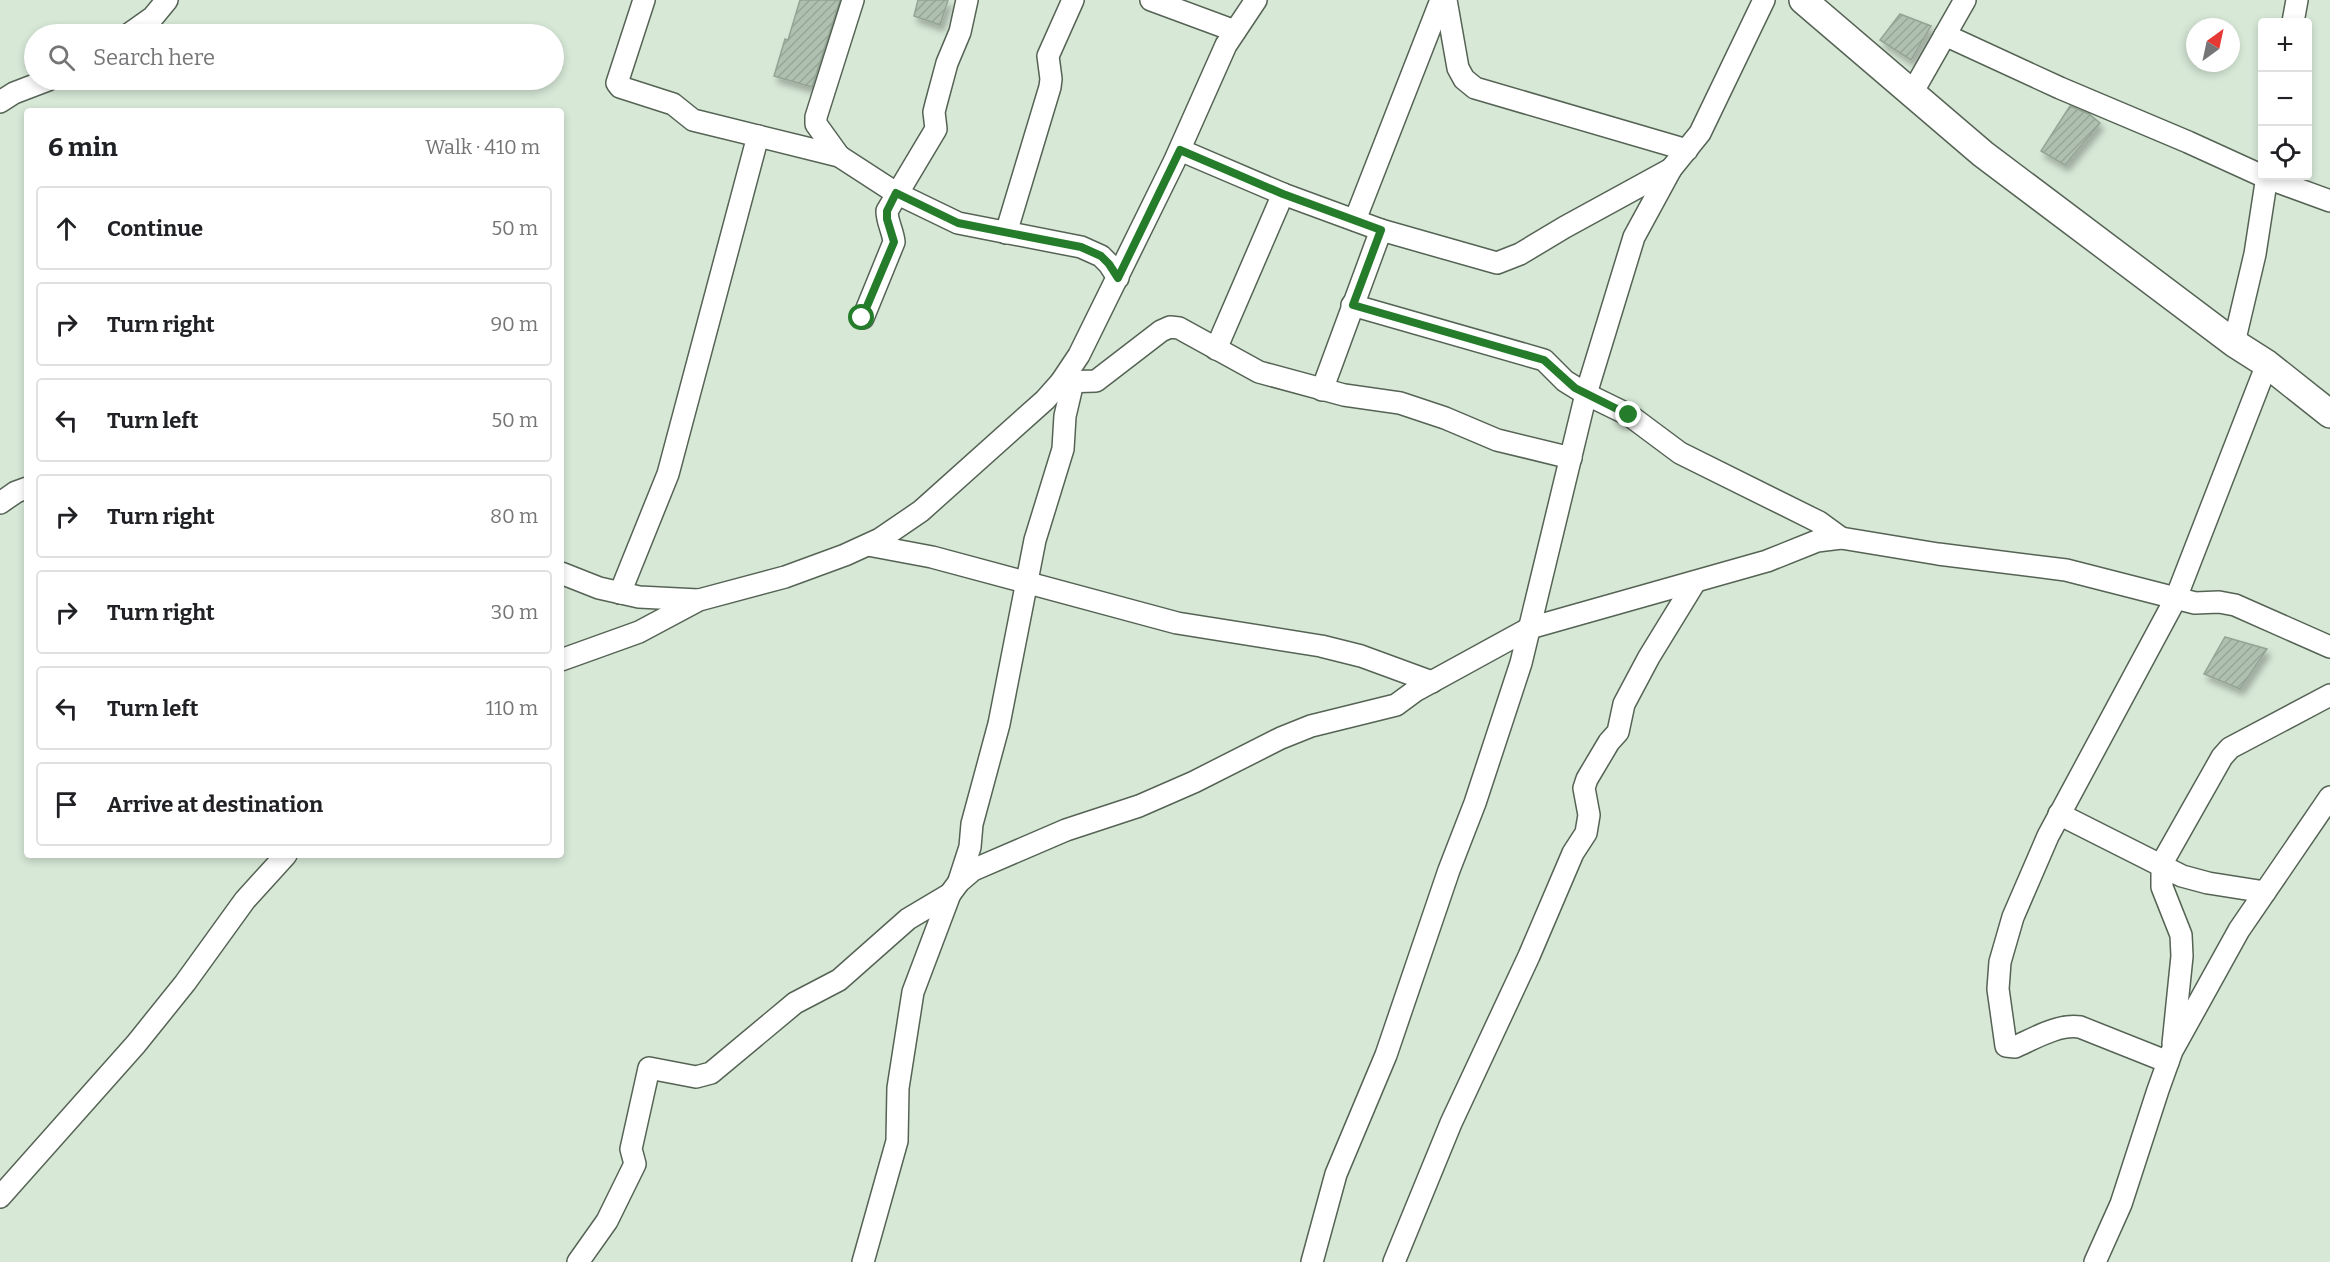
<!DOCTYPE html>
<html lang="en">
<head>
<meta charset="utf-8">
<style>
	:root { --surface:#fff; --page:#f6f6f6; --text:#202124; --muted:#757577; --line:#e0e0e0 }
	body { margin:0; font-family:Bitter,serif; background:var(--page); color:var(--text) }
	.controls { position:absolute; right:18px; top:18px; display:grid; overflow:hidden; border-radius:6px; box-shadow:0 3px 9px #0003 }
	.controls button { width:54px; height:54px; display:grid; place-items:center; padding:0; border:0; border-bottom:2px solid var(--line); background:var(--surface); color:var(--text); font:30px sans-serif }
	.compass { position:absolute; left:2186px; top:18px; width:54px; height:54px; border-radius:50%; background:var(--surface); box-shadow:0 3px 9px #0003; rotate:33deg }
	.stop { position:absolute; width:18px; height:18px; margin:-14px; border:4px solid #257d2b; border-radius:50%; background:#fff }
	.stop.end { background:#257d2b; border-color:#fff; box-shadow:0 2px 6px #0008 }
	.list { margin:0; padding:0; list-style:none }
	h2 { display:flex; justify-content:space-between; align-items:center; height:78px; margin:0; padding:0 24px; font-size:26px }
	h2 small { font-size:20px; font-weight:400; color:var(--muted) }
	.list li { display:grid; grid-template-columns:39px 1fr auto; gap:18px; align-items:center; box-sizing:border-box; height:84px; margin:0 12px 12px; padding:0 12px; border:2px solid var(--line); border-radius:6px }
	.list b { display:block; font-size:22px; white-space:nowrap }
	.list em { font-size:20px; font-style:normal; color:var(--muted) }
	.icon { flex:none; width:33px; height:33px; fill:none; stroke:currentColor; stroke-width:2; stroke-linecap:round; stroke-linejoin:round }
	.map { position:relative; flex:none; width:2330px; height:1262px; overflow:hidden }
	.search { position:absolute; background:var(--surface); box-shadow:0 3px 9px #0003; left:24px; top:24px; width:540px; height:66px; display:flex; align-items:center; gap:15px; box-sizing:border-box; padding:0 21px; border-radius:33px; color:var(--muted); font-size:22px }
	.panel { position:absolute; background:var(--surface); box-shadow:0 3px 9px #0003; left:24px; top:108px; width:540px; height:750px; border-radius:6px }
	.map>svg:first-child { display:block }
	.building { fill:url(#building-hatch); stroke:#94a494; stroke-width:1.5; filter:url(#shadow) }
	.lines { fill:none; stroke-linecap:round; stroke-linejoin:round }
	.minor-casing { stroke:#556354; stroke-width:24 }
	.major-casing { stroke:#556354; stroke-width:30 }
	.minor { stroke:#fff; stroke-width:21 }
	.major { stroke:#fff; stroke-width:27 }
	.route { stroke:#257d2b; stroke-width:8 }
</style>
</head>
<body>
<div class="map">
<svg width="2330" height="1262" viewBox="0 0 2330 1262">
	<defs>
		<pattern id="building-hatch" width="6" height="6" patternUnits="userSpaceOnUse" patternTransform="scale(1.5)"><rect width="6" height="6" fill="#b0c0b0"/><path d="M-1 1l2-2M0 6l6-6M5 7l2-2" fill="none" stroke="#97a597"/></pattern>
		<filter id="shadow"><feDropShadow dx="3.5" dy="6" stdDeviation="3" flood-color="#0004"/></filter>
	</defs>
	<rect width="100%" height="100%" fill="#d7e8d7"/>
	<g class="building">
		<path d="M800 0H840L812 87 774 76 785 39 788 40Z"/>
		<path d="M918 0H948L940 25 914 16Z"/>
		<path d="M1900 14 1931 26 1911 60 1880 40Z"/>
		<path d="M2070 106 2089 114 2100 123 2065 165 2041 151Z"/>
		<path d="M2225 637 2267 649 2240 689 2204 674Z"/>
	</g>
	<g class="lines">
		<g class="minor-casing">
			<g id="minor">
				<path d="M644 0 617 83 620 87 673 104 693 120 839 156 896 193 958 223 1081 247 1101 256 1109 264 1118 278"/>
				<path d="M1151 0 1235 31"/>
				<path d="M1446 0 1458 68 1464 79 1475 88 1687 150"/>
				<path d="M2293 22 2297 0"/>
				<path d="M129 34 153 17 167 0"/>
				<path d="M1945 35 2060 88 2188 142 2267 178 2330 201"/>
				<path d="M1912 93 1965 0"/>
				<path d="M0 102 14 93 48 80"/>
				<path d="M1180 150 1283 194 1381 230 1497 263 1520 254 1565 227 1671 169"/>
				<path d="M839 156 816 124V117L853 0"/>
				<path d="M1355 220 1441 0"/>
				<path d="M1006 233 1050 87 1051 79 1048 56 1073 0"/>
				<path d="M1352 305 1544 360 1565 381 1586 394 1629 415 1680 453 1819 522 1841 538"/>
				<path d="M863 318 894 242C893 231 887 222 887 211L936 129 934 112 936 104 947 63 960 32 967 0"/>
				<path d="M2234 343 2255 254 2267 176"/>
				<path d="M1216 349 1283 194"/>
				<path d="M1061 382 1096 381 1161 331 1170 327 1179 328 1259 372 1344 395 1400 403 1445 418 1497 440 1571 458"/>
				<path d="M1322 390 1381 230"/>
				<path d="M0 503 16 492 27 488"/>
				<path d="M868 545 932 557 1177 623 1321 646 1361 656 1432 682"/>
				<path d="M561 573 599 588 639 597 698 600"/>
				<path d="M620 593 668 474 758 136"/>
				<path d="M561 660 639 632 699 600 785 577 845 555 880 539 921 511 1045 400 1061 382 1079 355 1174 162 1226 45 1256 0"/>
				<path d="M2059 814 2182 876 2208 883 2265 892"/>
				<path d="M959 881 970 847 972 824 999 724 1035 540 1063 449 1065 416 1073 382"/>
				<path d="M2173 1044 2182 956 2181 935 2162 887V867L2166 856 2222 757 2230 748 2330 695"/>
				<path d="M2168 1062 2080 1027C2058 1024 2035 1038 2015 1047L2006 1046 1998 989 2000 962 2013 917 2048 836 2176 598 2267 364"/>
				<path d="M0 1197 136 1044 185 983 245 900 286 855"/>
				<path d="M578 1262 607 1221 635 1164 631 1149 649 1068 696 1077 711 1073 795 1003 839 980 908 919 950 894 959 882 973 870 1066 830 1139 806 1194 782 1281 738 1311 726 1396 705 1415 691 1530 628 1767 561 1817 541 1841 538 1938 554 2066 570 2195 603 2219 602 2235 605 2330 647"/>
				<path d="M863 1262 897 1141 898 1088 913 992 950 894"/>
				<path d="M1312 1262 1336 1174 1386 1055 1449 870 1475 803 1521 663 1586 394 1634 237 1671 169 1700 133 1764 0"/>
				<path d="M1394 1262 1451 1123 1529 956 1573 853 1586 833 1589 815 1584 788 1587 779 1609 742 1618 732 1624 704 1649 657 1695 582"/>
				<path d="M2095 1262 2121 1204 2158 1090 2172 1051 2239 930 2330 797"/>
			</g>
		</g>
		<g class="major-casing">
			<path id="major" d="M1803 0 1983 154 2234 343 2267 364 2330 414"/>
		</g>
		<use href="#minor" class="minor"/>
		<use href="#major" class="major"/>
	</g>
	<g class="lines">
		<path class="route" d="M862 318 894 242 887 219V211L896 193 958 223 1081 247 1101 256 1109 264 1118 278 1180 150 1283 194 1381 230 1353 305 1544 360 1575 388 1629 415"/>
	</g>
</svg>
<div class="controls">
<button>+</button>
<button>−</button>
<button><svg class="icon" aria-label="locate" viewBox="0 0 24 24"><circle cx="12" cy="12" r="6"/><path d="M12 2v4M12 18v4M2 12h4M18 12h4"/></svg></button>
</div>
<svg class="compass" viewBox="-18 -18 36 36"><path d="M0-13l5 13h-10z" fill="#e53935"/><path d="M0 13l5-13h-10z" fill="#757577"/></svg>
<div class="stop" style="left:862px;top:318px"></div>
<div class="stop end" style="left:1629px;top:415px"></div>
<div class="search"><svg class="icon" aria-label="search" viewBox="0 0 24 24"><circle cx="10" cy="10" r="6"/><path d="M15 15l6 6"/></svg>Search here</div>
<section class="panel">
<h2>6 min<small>Walk · 410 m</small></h2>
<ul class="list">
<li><svg class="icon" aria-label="ahead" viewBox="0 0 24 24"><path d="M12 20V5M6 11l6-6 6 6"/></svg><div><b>Continue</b></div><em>50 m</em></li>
<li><svg class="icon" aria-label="right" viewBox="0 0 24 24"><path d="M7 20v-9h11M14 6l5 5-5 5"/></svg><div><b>Turn right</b></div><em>90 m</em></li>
<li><svg class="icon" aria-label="left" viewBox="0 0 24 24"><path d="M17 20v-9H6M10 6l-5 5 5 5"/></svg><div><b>Turn left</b></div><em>50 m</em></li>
<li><svg class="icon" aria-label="right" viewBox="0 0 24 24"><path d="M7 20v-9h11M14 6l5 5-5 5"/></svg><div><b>Turn right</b></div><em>80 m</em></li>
<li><svg class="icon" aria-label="right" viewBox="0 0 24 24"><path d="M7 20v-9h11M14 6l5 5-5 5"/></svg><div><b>Turn right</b></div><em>30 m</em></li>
<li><svg class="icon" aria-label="left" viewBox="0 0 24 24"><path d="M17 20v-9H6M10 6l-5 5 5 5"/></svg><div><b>Turn left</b></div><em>110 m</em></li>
<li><svg class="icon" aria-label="arrive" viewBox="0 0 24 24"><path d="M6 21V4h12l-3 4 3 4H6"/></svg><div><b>Arrive at destination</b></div></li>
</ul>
</section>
</div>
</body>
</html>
